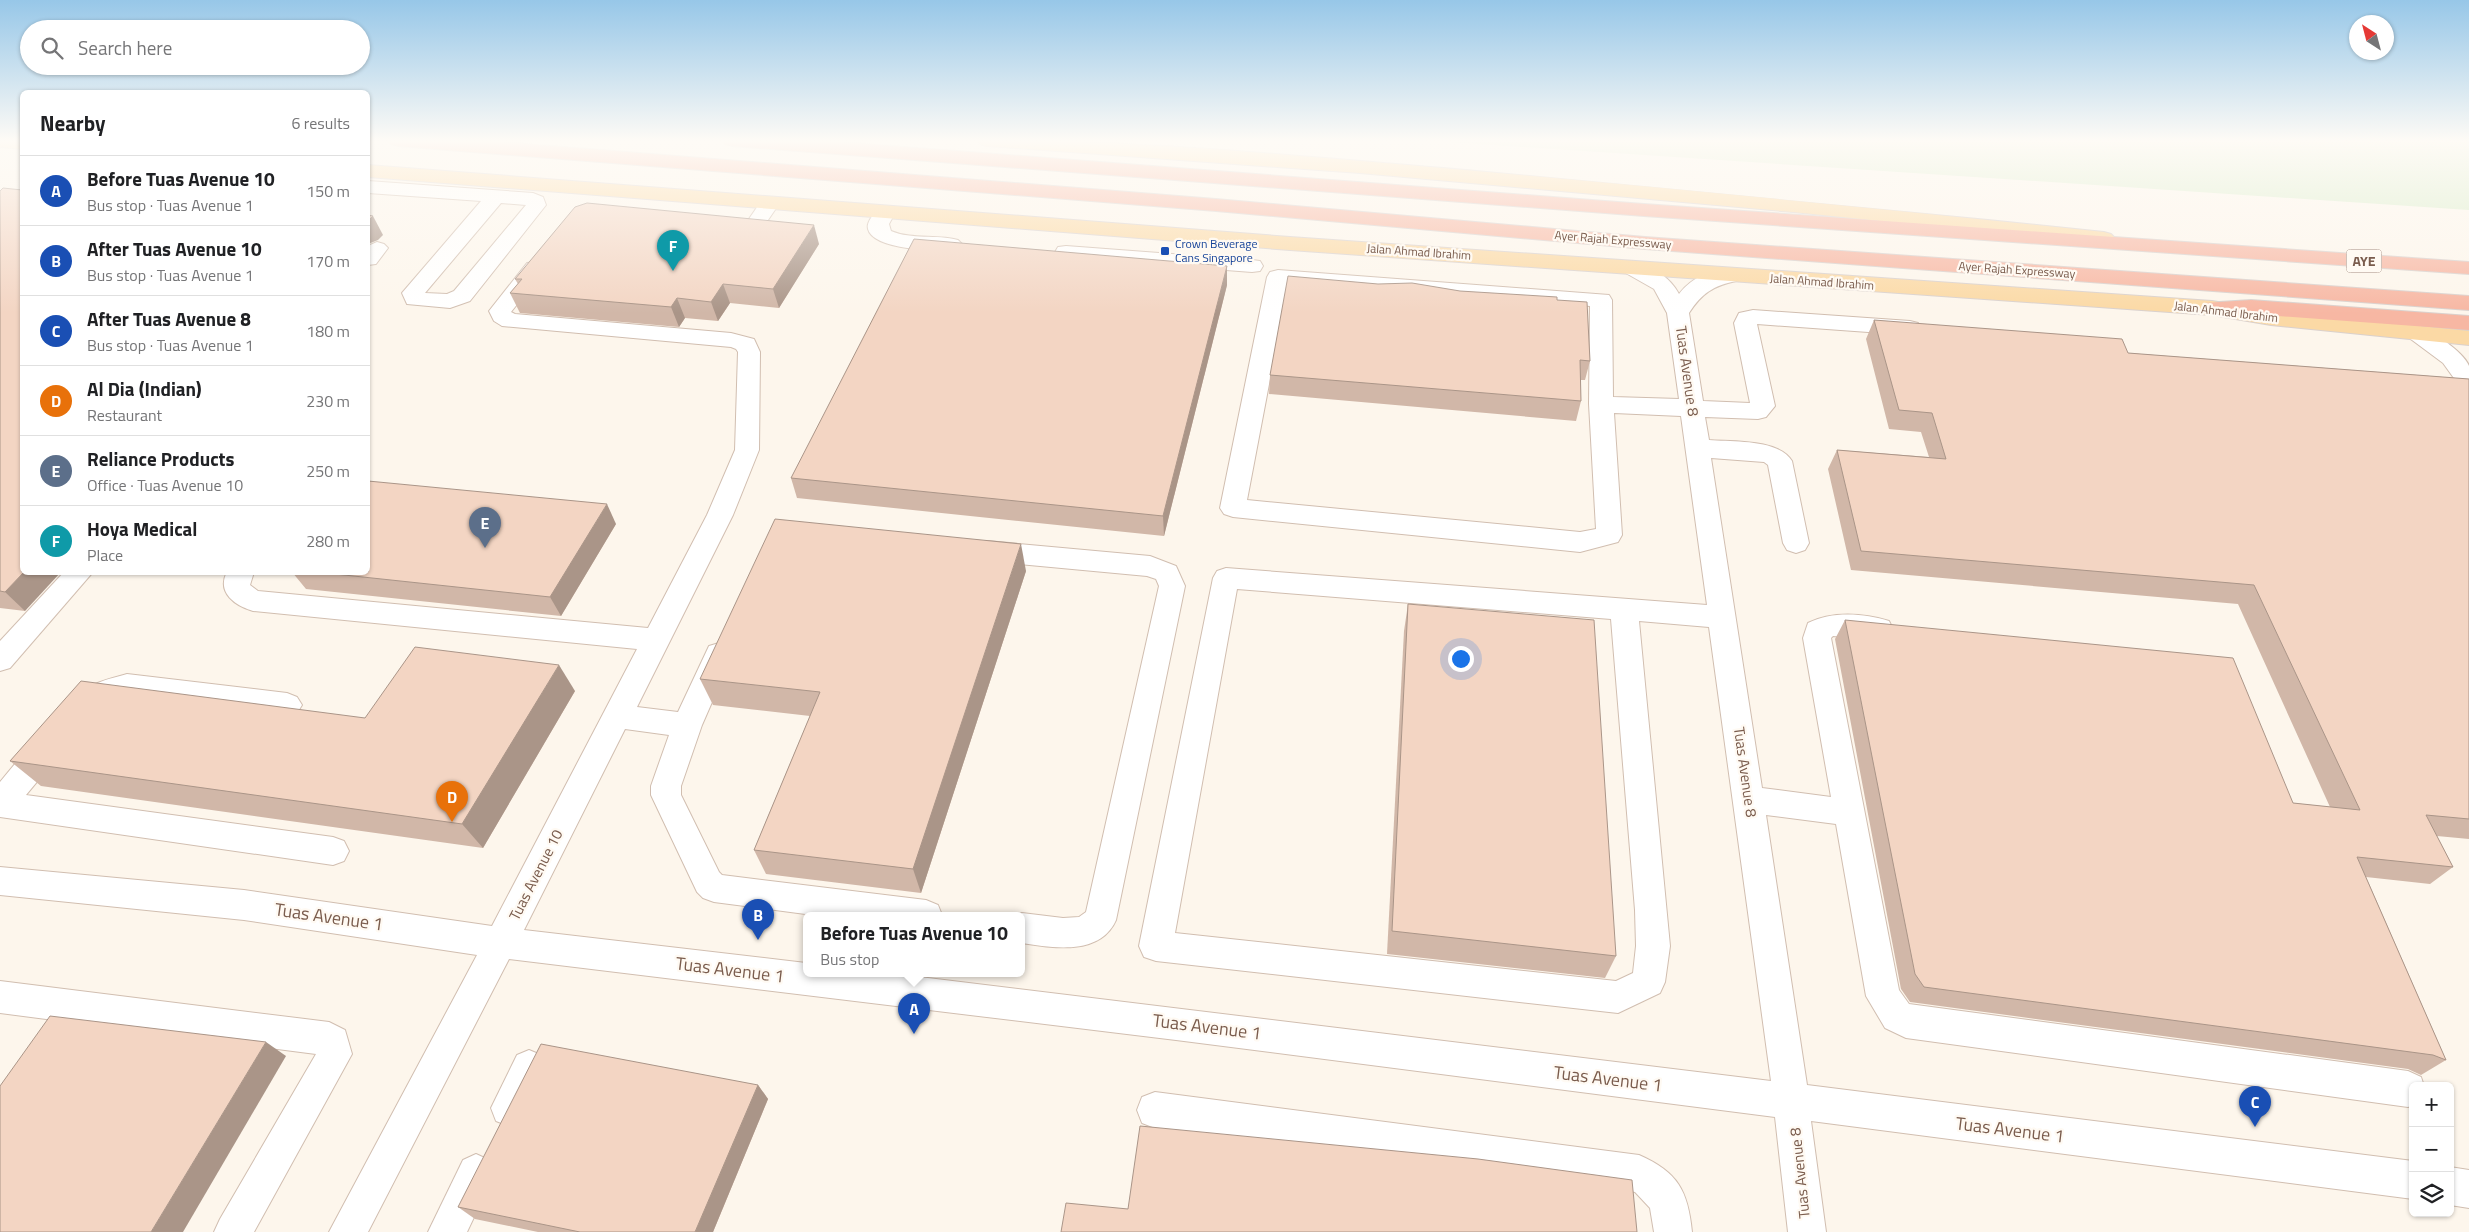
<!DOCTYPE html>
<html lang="en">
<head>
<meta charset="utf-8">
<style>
	:root { --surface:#fff; --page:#f6f6f6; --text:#202124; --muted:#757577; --line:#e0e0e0; --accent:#ea580c }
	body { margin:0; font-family:"Titillium Web",sans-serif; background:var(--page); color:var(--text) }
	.controls { position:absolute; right:15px; bottom:15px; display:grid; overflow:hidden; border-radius:8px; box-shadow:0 1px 4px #0004 }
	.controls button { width:45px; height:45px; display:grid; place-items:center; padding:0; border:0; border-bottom:1px solid var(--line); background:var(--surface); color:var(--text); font:25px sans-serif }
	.compass { position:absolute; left:2349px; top:15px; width:45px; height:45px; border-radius:50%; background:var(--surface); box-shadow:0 1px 4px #0004; rotate:324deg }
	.you { position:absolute; left:1460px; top:658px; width:18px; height:18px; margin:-12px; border:4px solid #fff; border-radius:50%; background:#1a73e8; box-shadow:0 0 0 8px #1a73e833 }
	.badge { display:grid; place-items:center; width:32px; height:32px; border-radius:50%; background:var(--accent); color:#fff; font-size:16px; font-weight:700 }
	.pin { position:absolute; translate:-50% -41px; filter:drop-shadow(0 1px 2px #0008) }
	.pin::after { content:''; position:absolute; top:26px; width:18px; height:15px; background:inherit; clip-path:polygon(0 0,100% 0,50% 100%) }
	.popup { position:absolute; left:803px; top:912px; width:222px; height:65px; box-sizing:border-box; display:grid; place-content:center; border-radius:8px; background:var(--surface); filter:drop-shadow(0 1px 4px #0005); font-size:16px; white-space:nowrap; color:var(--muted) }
	.popup b { font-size:19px; color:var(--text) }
	.popup::after { content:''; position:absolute; left:50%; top:100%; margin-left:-10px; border:10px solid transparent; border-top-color:var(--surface) }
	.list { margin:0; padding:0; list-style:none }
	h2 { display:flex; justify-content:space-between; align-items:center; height:65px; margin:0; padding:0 20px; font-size:21px }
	h2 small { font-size:16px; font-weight:400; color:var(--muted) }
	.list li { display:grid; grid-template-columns:32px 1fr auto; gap:15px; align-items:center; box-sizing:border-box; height:70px; padding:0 20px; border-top:1px solid var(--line) }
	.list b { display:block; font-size:19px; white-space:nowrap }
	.list p { margin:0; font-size:16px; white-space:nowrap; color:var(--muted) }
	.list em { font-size:16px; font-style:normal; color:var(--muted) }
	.icon { flex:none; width:28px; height:28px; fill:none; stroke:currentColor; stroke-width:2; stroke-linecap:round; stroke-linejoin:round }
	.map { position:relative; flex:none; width:2469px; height:1232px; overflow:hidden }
	.search { position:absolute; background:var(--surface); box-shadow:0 1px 4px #0004; left:20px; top:20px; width:350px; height:55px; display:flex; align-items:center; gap:12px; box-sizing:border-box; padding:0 18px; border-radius:28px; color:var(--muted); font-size:19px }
	.panel { position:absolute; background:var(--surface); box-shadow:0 1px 4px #0004; left:20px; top:90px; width:350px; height:485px; border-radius:8px }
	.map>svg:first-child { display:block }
	.green { fill:#d8ecc9 }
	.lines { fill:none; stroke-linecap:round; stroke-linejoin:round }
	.minor-casing { stroke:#d1beb0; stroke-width:2 }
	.major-casing { stroke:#dad1cd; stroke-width:2 }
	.highway-casing { stroke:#dad1cd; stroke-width:2 }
	.minor { fill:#fff; fill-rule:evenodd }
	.major { fill:#fbd9a5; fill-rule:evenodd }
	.highway { fill:#f7b7a3; fill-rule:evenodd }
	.wall { fill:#d1b7a8 }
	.shaded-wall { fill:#aa9588 }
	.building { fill:#f3d5c3; stroke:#aa9588 }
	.transit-dot { fill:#1a4fb4; stroke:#fffaf3; stroke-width:2 }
	.labels { text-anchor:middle; stroke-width:4.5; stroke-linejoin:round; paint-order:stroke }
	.far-street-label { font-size:12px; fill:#7a5c4d; stroke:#fffaf3 }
	.far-transit-label { font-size:12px; fill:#164399; stroke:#fffaf3; text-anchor:start }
	.shield { fill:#fffaf3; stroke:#a28b7f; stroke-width:1 }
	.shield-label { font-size:14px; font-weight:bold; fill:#7a5c4d }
	.street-label { font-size:15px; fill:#7a5c4d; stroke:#fffaf3 }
	.near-street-label { font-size:18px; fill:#7a5c4d; stroke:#fffaf3 }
</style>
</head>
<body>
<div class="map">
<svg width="2469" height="1232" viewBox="0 0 2469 1232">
	<rect width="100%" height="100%" fill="#fdf6ec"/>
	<path class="green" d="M1419 140H2469V210Z"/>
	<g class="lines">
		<g class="minor-casing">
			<g id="minor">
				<path d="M368 181 533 193 543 197 546 205 470 301 450 308 407 304 402 293 481 201 368 193ZM501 203 526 205 454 291 447 294 425 293Z"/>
				<path d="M769 198 776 200 779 204 759 233 752 235 745 233 742 229 762 200Z"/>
				<path d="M885 207 892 209 895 213 889 224 891 231C912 240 936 234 958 240L962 244 958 248C942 253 873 250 868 229 866 222 874 214 878 209Z"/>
				<path d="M377 242 384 244 388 248 376 264 368 265V246Z"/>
				<path d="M1066 246 1252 260 1260 261 1263 266 1260 271 1252 272 1058 257 1055 252 1058 247Z"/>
				<path d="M1632 261C1651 265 1670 277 1679 294 1691 278 1715 266 1736 271L1739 276 1736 281C1713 286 1702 293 1689 313L1703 401 1750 403 1734 323 1739 313 1753 310 1910 321 1918 323 1921 328 1918 333 1910 335 1757 324 1775 406 1766 417 1758 419 1705 417 1709 440C1733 442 1779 439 1792 461L1809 543 1805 550 1796 553 1787 550 1783 543 1768 465 1764 462 1711 458 1762 788 1831 797 1803 638 1808 623C1831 611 1864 613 1889 621L1893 629 1889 637 1879 640 1833 636 1831 638 1899 990 1909 1004 2408 1071 2421 1077 2424 1086H2413V1105L2408 1107 1906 1038 1885 1028 1866 996 1836 824 1766 815 1807 1085 2413 1161V1199L1811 1121 1826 1232H1788L1775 1117 1176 1040 509 959 368 1232H329L477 955 244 920 0 895V867L244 890 492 926 637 649 253 611C236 606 216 593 227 572H254L250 585 258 591 648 628 707 515 735 450 738 352 736 349 731 347 502 326 494 321 489 311 527 263 535 262 543 263 546 268 511 312 515 314 731 333 754 339 760 352 759 450 733 515 637 707 678 712 709 646 719 643 729 646 733 654 702 725 681 786V795L719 872 722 875 926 900 938 905 942 915H813L714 902 703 898 697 892 651 795V786L669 735 625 729 524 930 806 963V973H887L1771 1081 1709 627 1639 621 1670 946 1665 982 1660 993 1618 1013 1156 961 1144 957 1139 946 1213 578 1217 571 1226 568 1707 605 1681 416 1614 413 1622 535 1618 542 1580 552 1233 517 1224 514 1220 508 1267 277 1270 272 1278 270 1609 295 1612 300 1613 397 1679 399 1667 313 1654 289 1624 272 1621 267 1624 262ZM1288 284 1590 306 1589 404 1596 529 1580 532 1247 500ZM1237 589 1611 619 1635 910 1636 946 1633 973 1616 981 1175 933Z"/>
				<path d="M2416 325C2429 328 2465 353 2469 366 2469 373 2469 384 2469 391L2461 388 2443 363 2408 337 2405 332 2408 327Z"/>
				<path d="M987 541 1150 556 1176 566 1185 586 1116 920C1100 956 1053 948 1022 943V915H1016L1022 913 1063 918 1079 917 1086 912 1159 586 1156 579 1147 576 987 561 978 558 974 551 978 544Z"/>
				<path d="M64 572H93L10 668 0 671V641Z"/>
				<path d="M127 674 287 693 297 697 302 705 297 713 287 717 127 696 88 714 78 710 74 702C83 684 109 679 127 674Z"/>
				<path d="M49 733 60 736 64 745 60 754 26 795 333 837 344 841 349 851 344 861 333 865 0 817V782L38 736Z"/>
				<path d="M0 981 329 1022 345 1030 352 1054 254 1232H214L220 1219 316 1054 0 1013Z"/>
				<path d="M529 1050 541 1055 547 1067 522 1121 509 1126 496 1121 491 1108 517 1055Z"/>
				<path d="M1155 1092 1639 1155C1678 1172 1688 1191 1692 1232H1654L1650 1208 1635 1192 1155 1128 1142 1123 1137 1110 1142 1097Z"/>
				<path d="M476 1154 489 1160 495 1173 467 1232H428L463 1160Z"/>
				<path d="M2450 1167 2469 1170V1208L2450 1205Z"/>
			</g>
		</g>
		<g class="major-casing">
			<g id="major">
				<path d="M0 140H22V149L0 147Z"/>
				<path d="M978 140C1144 140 1311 157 1476 171 1686 190 1895 210 2104 232L2111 234 2115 238 2111 242 2104 244 1793 212 1360 173 987 146 980 144Z"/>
				<path d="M368 165 1290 237 2212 301 2271 311 2469 331V345L2271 325 2212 315 1290 250 368 177Z"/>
			</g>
		</g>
		<g class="highway-casing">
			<g id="highway">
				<path d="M389 140H477L1216 199 1645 237 2469 296V310L1645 249 1216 211 398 146 391 144Z"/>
				<path d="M723 140H814L1644 204 2469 262V274L1644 216 732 146 725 144Z"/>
				<path d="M2251 300 2469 316V330L2251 314 2212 315 2204 313 2201 308 2204 303Z"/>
			</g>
		</g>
		<use href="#minor" class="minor"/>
		<use href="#major" class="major"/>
		<use href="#highway" class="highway"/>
	</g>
	<g class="wall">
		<path d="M0 191 25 611 0 608Z"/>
		<path d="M819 244 779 308 730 303 718 321 685 318 679 327 520 313 510 293 518 284 515 279Z"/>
		<path d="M1227 266V285L1164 536 797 498 791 478Z"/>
		<path d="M1460 291 1557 300 1590 361 1585 380H1580L1581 401 1576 421 1269 394 1270 375Z"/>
		<path d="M1874 320 2128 353 2469 379V839L2437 836 2453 867 2430 884 2366 877 2446 1060 2421 1075 2408 1069 1910 1002 1901 989 1835 639 1845 620 2293 803 2330 807 2238 604 1851 570 1828 469 1837 450 1929 457 1921 432 1889 429 1866 339Z"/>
		<path d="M616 524 561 616 306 589 292 572H368Z"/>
		<path d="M1026 571 921 893 766 874 754 850 810 716 713 705 700 679Z"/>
		<path d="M1408 604 1616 956 1605 978 1387 954 1404 631Z"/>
		<path d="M575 691 483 848 41 786 10 761 365 718Z"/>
		<path d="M758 1085 768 1099 713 1232H538L475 1219 458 1207Z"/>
	</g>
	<g class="shaded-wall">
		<path d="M373 216 383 235 378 240 368 244V221Z"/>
		<path d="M814 225 819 244 779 308 773 289Z"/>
		<path d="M1227 266V285L1164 536 1163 516Z"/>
		<path d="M723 284 730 303 718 321 711 302Z"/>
		<path d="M677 298 685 318 679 327 671 307Z"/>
		<path d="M607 504 616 524 561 616 550 597Z"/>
		<path d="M1021 544 1026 571 921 893 913 869Z"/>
		<path d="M24 572H61L25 611 5 592Z"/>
		<path d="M559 665 575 691 483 848 462 824Z"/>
		<path d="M266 1042 286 1056 183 1232H151Z"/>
		<path d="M758 1085 768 1099 713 1232H695Z"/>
	</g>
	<g class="building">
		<path d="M3 188 22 190V572H24L5 592 0 591V191Z"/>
		<path d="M587 203 814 225 773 289 723 284 711 302 677 298 671 307 510 293 522 279H515L575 207Z"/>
		<path d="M368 215 373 216 368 221Z"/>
		<path d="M914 239 1227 266 1163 516 791 478Z"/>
		<path d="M1288 276 1378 284 1412 283 1460 291 1557 297V300L1587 302 1590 361 1580 360 1581 401 1270 375Z"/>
		<path d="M1874 320 2122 339 2128 353 2469 379V819L2426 815 2453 867 2357 857 2446 1060 2433 1055 1924 987 1915 974 1845 620 2233 658 2293 803 2360 810 2254 585 1861 551 1837 450 1946 459 1932 413 1899 410Z"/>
		<path d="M368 481 607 504 550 597 316 572H368Z"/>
		<path d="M775 519 1021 544 913 869 754 850 820 692 700 679Z"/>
		<path d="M1408 604 1594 620 1616 956 1392 931Z"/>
		<path d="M415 647 559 665 462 824 10 761 81 681 365 718Z"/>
		<path d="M50 1016 266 1042 151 1232H0V1086Z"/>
		<path d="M541 1044 758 1085 695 1232H580L458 1207Z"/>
		<path d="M1140 1126 1478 1159 1632 1180 1637 1232H1061L1066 1203 1128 1209Z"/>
	</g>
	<linearGradient id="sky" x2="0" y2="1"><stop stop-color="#97c7e8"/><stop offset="0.45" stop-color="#fefbf6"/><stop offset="1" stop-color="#fefbf6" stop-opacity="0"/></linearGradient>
	<rect width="2469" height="313" fill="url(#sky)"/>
	<rect class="transit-dot" x="1160" y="246" width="10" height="10" rx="2.5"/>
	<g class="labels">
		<g class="far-street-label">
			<text transform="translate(1613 240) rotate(5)" y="4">Ayer Rajah Expressway</text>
			<text transform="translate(1419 252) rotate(4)" y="4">Jalan Ahmad Ibrahim</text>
			<text transform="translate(2017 270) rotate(4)" y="4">Ayer Rajah Expressway</text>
			<text transform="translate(1822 282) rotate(4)" y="4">Jalan Ahmad Ibrahim</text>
			<text transform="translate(2226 312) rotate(7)" y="4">Jalan Ahmad Ibrahim</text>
		</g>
		<g class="far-transit-label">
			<text x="1175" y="248">Crown Beverage<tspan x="1175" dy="14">Cans Singapore</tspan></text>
		</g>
		<rect class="shield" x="2346.5" y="249.5" width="35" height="23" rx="4"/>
		<g class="shield-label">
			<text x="2364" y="266">AYE</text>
		</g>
		<g class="street-label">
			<text transform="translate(1687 371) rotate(82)" y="5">Tuas Avenue 8</text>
			<text transform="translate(1745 772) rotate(82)" y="5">Tuas Avenue 8</text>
			<text transform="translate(536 875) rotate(-63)" y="5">Tuas Avenue 10</text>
			<text transform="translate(1800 1173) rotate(-96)" y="5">Tuas Avenue 8</text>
		</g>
		<g class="near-street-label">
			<text transform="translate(329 917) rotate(8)" y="6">Tuas Avenue 1</text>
			<text transform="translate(730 970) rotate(7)" y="6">Tuas Avenue 1</text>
			<text transform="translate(1207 1027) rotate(7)" y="6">Tuas Avenue 1</text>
			<text transform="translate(1608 1079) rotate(7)" y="6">Tuas Avenue 1</text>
			<text transform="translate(2010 1130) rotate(7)" y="6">Tuas Avenue 1</text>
		</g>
	</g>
</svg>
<div class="controls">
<button>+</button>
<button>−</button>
<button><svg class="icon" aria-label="layers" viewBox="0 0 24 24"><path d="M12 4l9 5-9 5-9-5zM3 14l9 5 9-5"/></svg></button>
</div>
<svg class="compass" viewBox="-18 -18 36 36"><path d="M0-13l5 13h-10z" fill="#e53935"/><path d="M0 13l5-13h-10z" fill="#757577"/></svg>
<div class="you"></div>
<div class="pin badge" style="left:914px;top:1034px;background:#1a4fb4">A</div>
<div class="popup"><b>Before Tuas Avenue 10</b>Bus stop</div>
<div class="pin badge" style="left:758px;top:940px;background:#1a4fb4">B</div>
<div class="pin badge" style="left:2255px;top:1127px;background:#1a4fb4">C</div>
<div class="pin badge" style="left:452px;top:822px;background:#e8710a">D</div>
<div class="pin badge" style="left:485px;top:548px;background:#5c6f8a">E</div>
<div class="pin badge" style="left:673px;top:271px;background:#0f9aa8">F</div>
<div class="search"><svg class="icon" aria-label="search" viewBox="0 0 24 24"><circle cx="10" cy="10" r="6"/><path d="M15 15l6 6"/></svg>Search here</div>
<section class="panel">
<h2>Nearby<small>6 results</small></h2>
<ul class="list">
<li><span class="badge" style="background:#1a4fb4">A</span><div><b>Before Tuas Avenue 10</b><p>Bus stop · Tuas Avenue 1</p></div><em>150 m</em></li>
<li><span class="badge" style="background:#1a4fb4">B</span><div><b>After Tuas Avenue 10</b><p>Bus stop · Tuas Avenue 1</p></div><em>170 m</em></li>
<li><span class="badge" style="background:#1a4fb4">C</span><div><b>After Tuas Avenue 8</b><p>Bus stop · Tuas Avenue 1</p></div><em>180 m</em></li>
<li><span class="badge" style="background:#e8710a">D</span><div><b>Al Dia (Indian)</b><p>Restaurant</p></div><em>230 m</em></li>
<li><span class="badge" style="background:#5c6f8a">E</span><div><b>Reliance Products</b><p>Office · Tuas Avenue 10</p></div><em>250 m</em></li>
<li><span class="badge" style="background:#0f9aa8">F</span><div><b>Hoya Medical</b><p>Place</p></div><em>280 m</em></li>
</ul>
</section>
</div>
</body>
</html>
